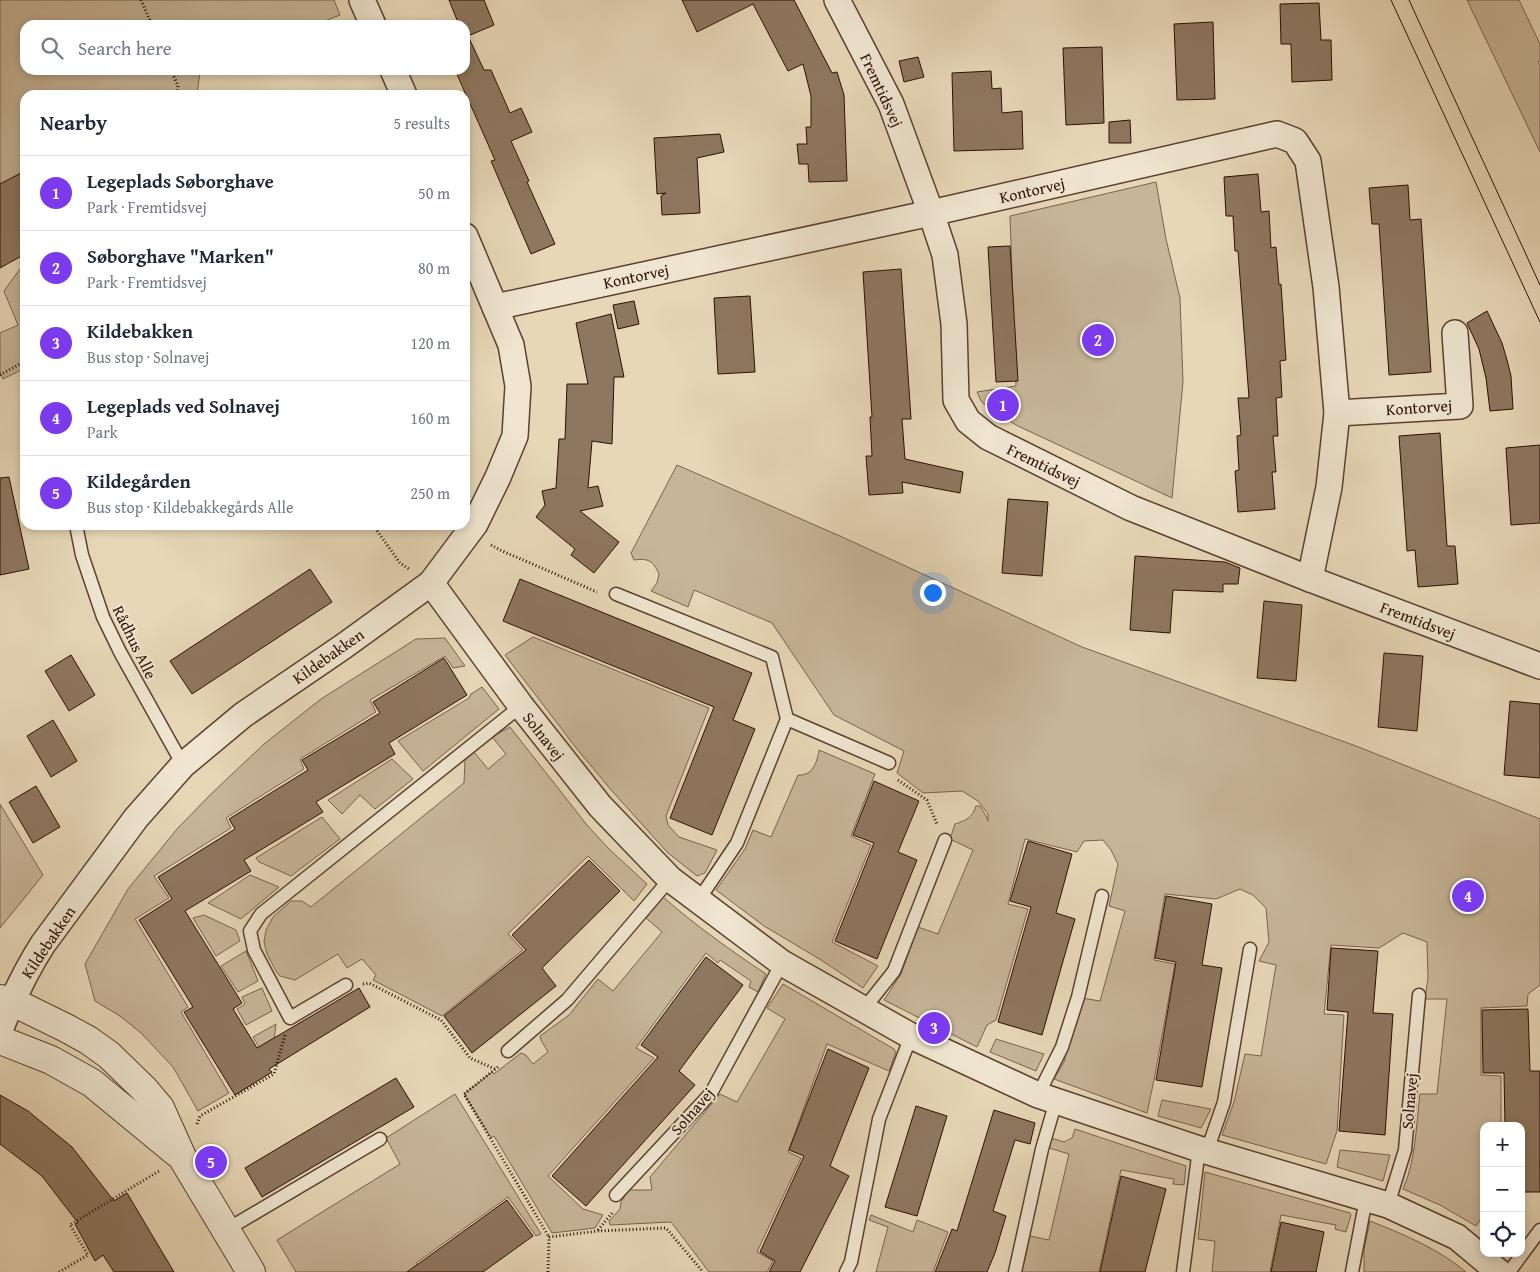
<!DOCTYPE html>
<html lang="en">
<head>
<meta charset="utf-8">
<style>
	:root { --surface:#fff; --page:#f2f2f3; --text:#1f2937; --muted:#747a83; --line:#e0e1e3; --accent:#7c3aed }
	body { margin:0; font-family:"Gentium Book Plus",serif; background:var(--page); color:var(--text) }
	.controls { position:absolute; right:15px; bottom:15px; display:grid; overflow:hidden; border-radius:10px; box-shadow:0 2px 8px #0003 }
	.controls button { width:45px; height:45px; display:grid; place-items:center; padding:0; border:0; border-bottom:1px solid var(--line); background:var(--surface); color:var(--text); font:25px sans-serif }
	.you { position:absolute; left:932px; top:592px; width:18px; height:18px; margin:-12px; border:4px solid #fff; border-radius:50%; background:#1a73e8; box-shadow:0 0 0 8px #1a73e833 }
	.badge { display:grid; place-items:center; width:32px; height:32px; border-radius:50%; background:var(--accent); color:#fff; font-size:16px; font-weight:700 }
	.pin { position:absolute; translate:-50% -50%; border:2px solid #fff; box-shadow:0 1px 5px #0006 }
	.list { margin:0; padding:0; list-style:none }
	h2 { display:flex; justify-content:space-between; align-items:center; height:65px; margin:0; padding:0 20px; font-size:21px }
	h2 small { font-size:16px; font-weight:400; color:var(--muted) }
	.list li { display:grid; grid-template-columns:32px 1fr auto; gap:15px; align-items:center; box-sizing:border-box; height:75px; padding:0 20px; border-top:1px solid var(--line) }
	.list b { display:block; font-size:19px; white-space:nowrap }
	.list p { margin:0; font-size:16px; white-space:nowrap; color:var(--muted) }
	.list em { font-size:16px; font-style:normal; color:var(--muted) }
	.icon { flex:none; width:28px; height:28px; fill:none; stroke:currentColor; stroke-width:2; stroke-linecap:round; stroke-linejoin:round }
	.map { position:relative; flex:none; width:1540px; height:1272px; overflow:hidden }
	.search { position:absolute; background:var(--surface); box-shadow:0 2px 8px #0003; left:20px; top:20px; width:450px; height:55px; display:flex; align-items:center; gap:12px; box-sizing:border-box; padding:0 18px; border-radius:15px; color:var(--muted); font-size:19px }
	.panel { position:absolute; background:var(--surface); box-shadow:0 2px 8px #0003; left:20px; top:90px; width:450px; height:440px; border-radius:15px }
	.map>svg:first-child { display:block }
	.green { fill:#c7b598; stroke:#7a624d }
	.building { fill:#8e7760; stroke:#2d0e02 }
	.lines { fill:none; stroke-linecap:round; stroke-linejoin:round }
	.service-casing { stroke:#5c402f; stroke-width:15 }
	.minor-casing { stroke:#5c402f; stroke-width:28 }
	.tertiary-casing { stroke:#5c402f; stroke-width:30 }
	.path { stroke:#2d0e02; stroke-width:3; stroke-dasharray:1 2.5; stroke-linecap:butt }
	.service { stroke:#efe5d0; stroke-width:12 }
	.minor { stroke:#efe5d0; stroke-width:25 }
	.tertiary { stroke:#efe5d0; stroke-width:28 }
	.tram { stroke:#2d0e02; stroke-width:1 }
	.labels { text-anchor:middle; stroke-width:4; stroke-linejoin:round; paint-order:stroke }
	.street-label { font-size:16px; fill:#2d0e02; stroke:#efe5d0 }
</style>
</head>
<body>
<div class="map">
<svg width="1540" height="1272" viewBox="0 0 1540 1272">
	<rect width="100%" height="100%" fill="#e7d7b7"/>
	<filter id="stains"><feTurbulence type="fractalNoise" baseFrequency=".004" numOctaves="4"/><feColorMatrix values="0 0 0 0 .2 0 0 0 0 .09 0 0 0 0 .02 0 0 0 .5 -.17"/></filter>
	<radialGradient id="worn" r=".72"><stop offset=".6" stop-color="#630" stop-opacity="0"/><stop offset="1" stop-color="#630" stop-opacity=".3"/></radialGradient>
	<g class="green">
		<path d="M0 0H334L340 15 315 25H25V70H202L200 71 197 95H25V171L0 184Z"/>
		<path d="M1467 0H1519L1540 44V61L1538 62 1540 65V152Z"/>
		<path d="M1156 182 1166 239 1180 298 1183 382 1172 498 1018 426 989 409 981 401 977 392 1016 386 1010 216Z"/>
		<path d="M25 262V368L3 379 0 372V333L18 325 4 291Z"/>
		<path d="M677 465 840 536 1082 647 1356 746 1540 819V985L1528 994 1527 1006 1481 1008V1075L1501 1076V1126H1484V1214L1476 1226 1440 1205 1403 1189C1416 1160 1416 1125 1420 1094H1437L1447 999H1425L1428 978 1427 942 1403 933 1379 948 1331 945 1324 1014 1344 1015 1337 1131 1326 1164 1222 1135 1234 1102 1245 1054 1261 1056 1276 965 1259 961 1269 942 1266 908 1253 895 1240 889 1216 899 1165 894 1154 960 1175 964 1154 1080 1147 1113 1054 1079 1064 1062 1082 998 1100 1001 1125 911 1109 906 1118 864 1111 850 1103 840 1084 841 1077 852 1025 839 1008 904 1028 909 996 1020 987 1025 977 1047 884 1000 901 974 918 927 938 934 973 850 950 839 955 824C967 820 972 818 976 806H980L986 816 988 821V814L978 801 962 791 923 793 897 773 904 751 834 715 772 623 694 590 688 607 651 591 657 583 659 574C653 561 649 558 634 560L631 553Z"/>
		<path d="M533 637 709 708 666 816 668 825 679 837 717 850 705 873 697 876 667 852 612 791 577 749 505 655Z"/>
		<path d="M445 638 465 666 453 668 445 656 370 700 376 712 300 759 304 769 226 818 231 828 154 876 169 898 135 919 188 1007 181 1012 229 1093 198 1111 173 1067 141 1033 120 1016 95 1001 85 964 128 889 177 829 210 795 264 744 321 699 416 639Z"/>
		<path d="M482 687 499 709 423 771 398 741 469 698 471 694Z"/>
		<path d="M510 727 587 825 608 848 647 884 634 901 588 856 508 934 523 950 442 1016 373 980 376 975 362 959 347 968 338 954 295 980 280 976 276 971 267 954 264 942 266 930 273 917 291 901H302L311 907 464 783 465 760 474 752 488 769 506 754 492 737Z"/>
		<path d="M819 750 875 774 851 836 871 845 832 942 878 966 863 988 821 960 764 926 716 890 745 849 753 830 771 837 798 775C813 776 817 762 819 750Z"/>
		<path d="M392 759 413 779 375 809 360 795 342 814 328 800Z"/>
		<path d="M0 804 43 875 0 928Z"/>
		<path d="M322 817 340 839 291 876 259 862 256 858Z"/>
		<path d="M250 875 279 887 241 919 208 903Z"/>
		<path d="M663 897C695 925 730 950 766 974L758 992 749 987 751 981 720 960 718 963 706 953 636 1048 654 1058 548 1176 583 1209 603 1215 595 1228 552 1233 494 1136 491 1138 464 1094 492 1072 494 1074 521 1053 526 1055 533 1064 548 1052 541 1040 540 1036 569 1015 598 979 613 991 662 932 646 918Z"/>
		<path d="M204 915 236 930 240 941 216 956 193 918Z"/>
		<path d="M246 951 258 981 238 992 221 966Z"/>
		<path d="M783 984 894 1049 896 1052 889 1071 827 1044 788 1152 801 1158 757 1252 773 1261 767 1272H709L671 1222 610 1225 609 1221 620 1209 621 1202 629 1190H652L650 1177 720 1094 737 1102 785 1019 767 1008Z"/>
		<path d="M262 988 272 1011 246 1025 237 1009 245 1004 242 997Z"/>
		<path d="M276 1024 271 1067 253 1037Z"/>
		<path d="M996 1039 1044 1054 1036 1071 990 1052Z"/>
		<path d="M455 1094 541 1234 536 1236 508 1197 416 1263 422 1272H296L277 1240 400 1164 386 1138Z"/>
		<path d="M1162 1100 1211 1109 1201 1128 1158 1116Z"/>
		<path d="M1075 1129 1186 1166 1184 1185 1173 1184 1174 1179 1121 1170 1099 1272H1020L1024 1263 1030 1236 1049 1240 1069 1154 1049 1148 1051 1138 1064 1142 1072 1138Z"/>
		<path d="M1340 1150 1390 1155 1383 1181 1337 1167Z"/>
		<path d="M1205 1172 1350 1213 1351 1215 1346 1232 1335 1229 1336 1225 1281 1215 1270 1272H1212L1215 1241 1198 1239Z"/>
		<path d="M871 1215 913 1232 917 1220 948 1232 933 1272H876L888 1227 869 1220Z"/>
		<path d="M1370 1221C1403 1234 1439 1249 1466 1272H1364V1249Z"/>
	</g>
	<g class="building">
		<path d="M449 0H484L494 25 468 36 484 70H491L510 113 521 108 532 132 511 141 529 181 527 182 555 244 531 254 491 161 495 160 455 70H465V25H459Z"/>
		<path d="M682 0H794L832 73 837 72 844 95 847 181 809 182 808 164H799L797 144H807L806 127H811V96L803 64 788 71 753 4 697 32Z"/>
		<path d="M1319 3 1321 40H1331L1332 80 1292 82 1291 44H1281L1280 4Z"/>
		<path d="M1213 22 1215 99 1177 100 1174 24Z"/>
		<path d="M1102 47 1104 123 1066 125 1063 48Z"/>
		<path d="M918 57 924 77 904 82 899 61Z"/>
		<path d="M991 71 992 89 1001 88 1002 113 1022 111 1023 149 954 151 952 73Z"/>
		<path d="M1130 120 1131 143H1109V122Z"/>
		<path d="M720 134 724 152 697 158 700 213 662 215 661 196 666 193 657 194 654 138Z"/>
		<path d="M25 171V254L0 268V184Z"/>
		<path d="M1258 174 1261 212 1269 211 1271 248 1276 247 1279 285 1281 284 1286 360 1280 361 1282 397 1276 398 1278 436H1273L1276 472H1272L1275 509 1238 512 1235 471 1239 470 1237 436 1241 435 1238 398H1249L1238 251H1235L1233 216H1226L1224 177Z"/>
		<path d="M1408 185 1410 220 1421 219 1431 372 1389 375 1379 224H1372L1369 188Z"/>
		<path d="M1010 246 1018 381 996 382 988 247Z"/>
		<path d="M901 269 911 419H902L905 459 963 472 960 493 902 482 903 493 869 495 866 456H872L870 417H872L863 272Z"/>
		<path d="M750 296 755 372 718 374 714 298Z"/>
		<path d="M634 301 639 324 618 329 613 305Z"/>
		<path d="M1487 311 1502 343 1507 360 1511 376 1513 409 1490 411 1486 378 1479 349 1467 323Z"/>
		<path d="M611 314 624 377H614L612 444 592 441 588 488 598 486 603 506 580 511 619 542 594 573 571 555 575 549 536 517 545 505 542 491 556 488 559 439H565L567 384H588L576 323Z"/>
		<path d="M1440 433 1447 546H1455L1458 584 1418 587 1415 550 1407 551 1399 436Z"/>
		<path d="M1540 445V523L1511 525 1506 448Z"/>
		<path d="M9 477 29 569 0 575V478Z"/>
		<path d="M1008 499 1048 502 1042 576 1002 573Z"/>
		<path d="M1135 556 1225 562 1240 568 1238 584H1223V592L1173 590 1170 633 1130 630Z"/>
		<path d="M310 569 332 602 192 694 170 661Z"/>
		<path d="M520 579 752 673 733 720 755 729 712 835 670 818 714 707 503 621Z"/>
		<path d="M1264 601 1302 605 1296 681 1257 678Z"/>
		<path d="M1384 653 1423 656 1417 731 1378 727Z"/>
		<path d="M71 655 95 695 69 711 45 671Z"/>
		<path d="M444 658 467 695 389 743 395 754 316 802 323 812 244 860 251 871 185 911 242 1003 233 1009 257 1048 359 988 370 1007 269 1069 272 1072 235 1095 184 1012 193 1007 139 920 172 899 158 877 235 829 229 819 308 770 302 760 380 713 373 702Z"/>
		<path d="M1510 701 1540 704V778L1504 775Z"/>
		<path d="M53 720 77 761 51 777 27 736Z"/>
		<path d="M874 781 919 801 898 852 917 860 877 959 835 941 874 843 853 835Z"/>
		<path d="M36 786 60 827 33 843 9 802Z"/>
		<path d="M1028 841 1072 854 1056 913 1075 919 1042 1035 998 1022 1031 907 1010 901Z"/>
		<path d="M589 860 620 891 542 968 556 986 472 1053 444 1016 526 950 512 935Z"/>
		<path d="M1166 896 1212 904 1202 965 1222 968 1202 1087 1156 1080 1176 962 1155 958Z"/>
		<path d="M1331 948 1378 951 1373 1013 1393 1014 1385 1135 1339 1131 1348 1012 1327 1010Z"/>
		<path d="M706 957 743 985 679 1071 695 1085 586 1206 552 1176 658 1057 641 1045Z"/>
		<path d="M1528 1009 1530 1071H1540V1192H1521V1126H1505L1504 1073H1483L1482 1010Z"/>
		<path d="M828 1049 869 1068 830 1166 849 1176 800 1272H769L775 1261 760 1252 804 1156 789 1150Z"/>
		<path d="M396 1078 414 1107 262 1197 245 1168Z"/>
		<path d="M0 1095 28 1111 72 1147 114 1201 127 1193 174 1272H114L103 1255 95 1261 75 1224 78 1223 42 1176 0 1144Z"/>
		<path d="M916 1106 947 1116 917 1216 885 1207Z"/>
		<path d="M994 1110 1035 1123 1030 1144 1015 1140 993 1211 1006 1216 995 1253 987 1272H935L952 1229 957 1231Z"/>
		<path d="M1121 1176 1166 1189 1145 1272H1100Z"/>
		<path d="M507 1200 533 1236 483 1272H407Z"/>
		<path d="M1281 1222 1324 1232 1316 1272H1271Z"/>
	</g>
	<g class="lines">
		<g class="service-casing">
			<g id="service">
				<path d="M76 525 82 555 103 617 120 652 183 765"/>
				<path d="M616 594 772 657 787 719 737 843 698 901"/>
				<path d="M787 719 889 763"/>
				<path d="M346 985 290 1018 254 950 250 931 261 914 521 706"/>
				<path d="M863 1010 894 971 945 840"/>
				<path d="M508 1051 567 1000 670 879"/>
				<path d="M1038 1095 1062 1047 1078 997 1102 896"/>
				<path d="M1207 1151 1224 1102 1250 949"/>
				<path d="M616 1195 711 1093 782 963"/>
				<path d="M1388 1205 1405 1150 1419 995"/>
				<path d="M226 1230 380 1139"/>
				<path d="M846 1272 851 1262 879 1119 911 1036"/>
				<path d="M1015 1272 1042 1149 1056 1101"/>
				<path d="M1183 1272 1199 1149"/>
				<path d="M1352 1272 1366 1199"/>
				<path d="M1509 1272 1540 1230"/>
			</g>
		</g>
		<g class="minor-casing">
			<g id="minor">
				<path d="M362 0 373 25"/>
				<path d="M837 0 891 104 931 213 945 255 954 324 956 400 968 421 988 437 1131 508 1310 579 1540 666"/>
				<path d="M393 70 404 95"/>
				<path d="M495 307 931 213 1277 134 1295 141 1308 161 1326 287 1337 413 1329 487 1310 579"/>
				<path d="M1337 413 1460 406 1455 333"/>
				<path d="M431 583 521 706 600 806 670 879 782 963 911 1036 1038 1095 1199 1149 1388 1205 1457 1237 1499 1272"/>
				<path d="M0 1030C12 1000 25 972 43 944L136 818 183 765 243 715 344 646 431 583 475 524 498 477 515 436 518 386 511 345 465 236"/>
			</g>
		</g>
		<g class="tertiary-casing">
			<g id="tertiary">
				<path d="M0 999 11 1001 66 1028 88 1040 109 1055 144 1089 160 1108 182 1157 251 1272"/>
				<path d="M0 1040 51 1060 92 1083 177 1153"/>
			</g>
		</g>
		<g class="path">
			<path d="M141 0 152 25"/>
			<path d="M171 70 178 86 177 95"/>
			<path d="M0 375 25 361"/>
			<path d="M373 525 400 563 409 569"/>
			<path d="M491 545 500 550 597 592"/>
			<path d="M898 780 927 800 937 824"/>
			<path d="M363 984 369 983 441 1020 470 1058 495 1069"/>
			<path d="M498 1067 464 1094 549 1237"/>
			<path d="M197 1124 200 1116 274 1074 285 1035"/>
			<path d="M598 1230 613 1212"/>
			<path d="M59 1272 88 1255 70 1225 159 1171"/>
			<path d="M548 1272 549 1237 598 1231 666 1228 703 1272"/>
		</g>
		<use href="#service" class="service"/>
		<use href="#minor" class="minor"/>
		<use href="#tertiary" class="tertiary"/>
		<g class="tram">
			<path d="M1391 0 1540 322"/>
			<path d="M1409 0 1540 285"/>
		</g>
	</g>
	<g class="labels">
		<g class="street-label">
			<text transform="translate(882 90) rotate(65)" y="6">Fremtidsvej</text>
			<text transform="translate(1032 190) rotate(-13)" y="6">Kontorvej</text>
			<text transform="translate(636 276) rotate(-12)" y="6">Kontorvej</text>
			<text transform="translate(1419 407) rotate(-4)" y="6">Kontorvej</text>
			<text transform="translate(1044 465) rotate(26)" y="6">Fremtidsvej</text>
			<text transform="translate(1418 620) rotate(21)" y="6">Fremtidsvej</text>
			<text transform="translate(135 642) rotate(64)" y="6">Rådhus Alle</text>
			<text transform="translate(328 656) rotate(-35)" y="6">Kildebakken</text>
			<text transform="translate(544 736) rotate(52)" y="6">Solnavej</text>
			<text transform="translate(48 942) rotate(-56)" y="6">Kildebakken</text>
			<text transform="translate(1409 1101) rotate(-85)" y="6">Solnavej</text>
			<text transform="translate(692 1111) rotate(-49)" y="6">Solnavej</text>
		</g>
	</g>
	<rect width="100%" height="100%" filter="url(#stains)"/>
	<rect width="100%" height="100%" fill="url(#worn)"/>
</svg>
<div class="controls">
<button>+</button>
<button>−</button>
<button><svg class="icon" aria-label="locate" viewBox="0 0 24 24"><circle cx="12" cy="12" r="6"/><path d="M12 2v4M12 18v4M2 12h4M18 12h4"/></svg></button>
</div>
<div class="you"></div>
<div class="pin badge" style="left:1003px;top:405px">1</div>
<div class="pin badge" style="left:1098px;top:340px">2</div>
<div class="pin badge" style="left:934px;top:1028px">3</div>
<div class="pin badge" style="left:1468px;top:896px">4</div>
<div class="pin badge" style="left:211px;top:1162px">5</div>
<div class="search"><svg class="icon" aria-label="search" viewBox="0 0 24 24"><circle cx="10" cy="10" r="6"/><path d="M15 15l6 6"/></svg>Search here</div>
<section class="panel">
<h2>Nearby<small>5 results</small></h2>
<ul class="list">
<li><span class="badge">1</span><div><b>Legeplads Søborghave</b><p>Park · Fremtidsvej</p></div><em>50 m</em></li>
<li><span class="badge">2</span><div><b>Søborghave &quot;Marken&quot;</b><p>Park · Fremtidsvej</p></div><em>80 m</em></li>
<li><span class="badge">3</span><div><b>Kildebakken</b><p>Bus stop · Solnavej</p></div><em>120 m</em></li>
<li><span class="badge">4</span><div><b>Legeplads ved Solnavej</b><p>Park</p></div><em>160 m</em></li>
<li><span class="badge">5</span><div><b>Kildegården</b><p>Bus stop · Kildebakkegårds Alle</p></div><em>250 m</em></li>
</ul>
</section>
</div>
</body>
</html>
